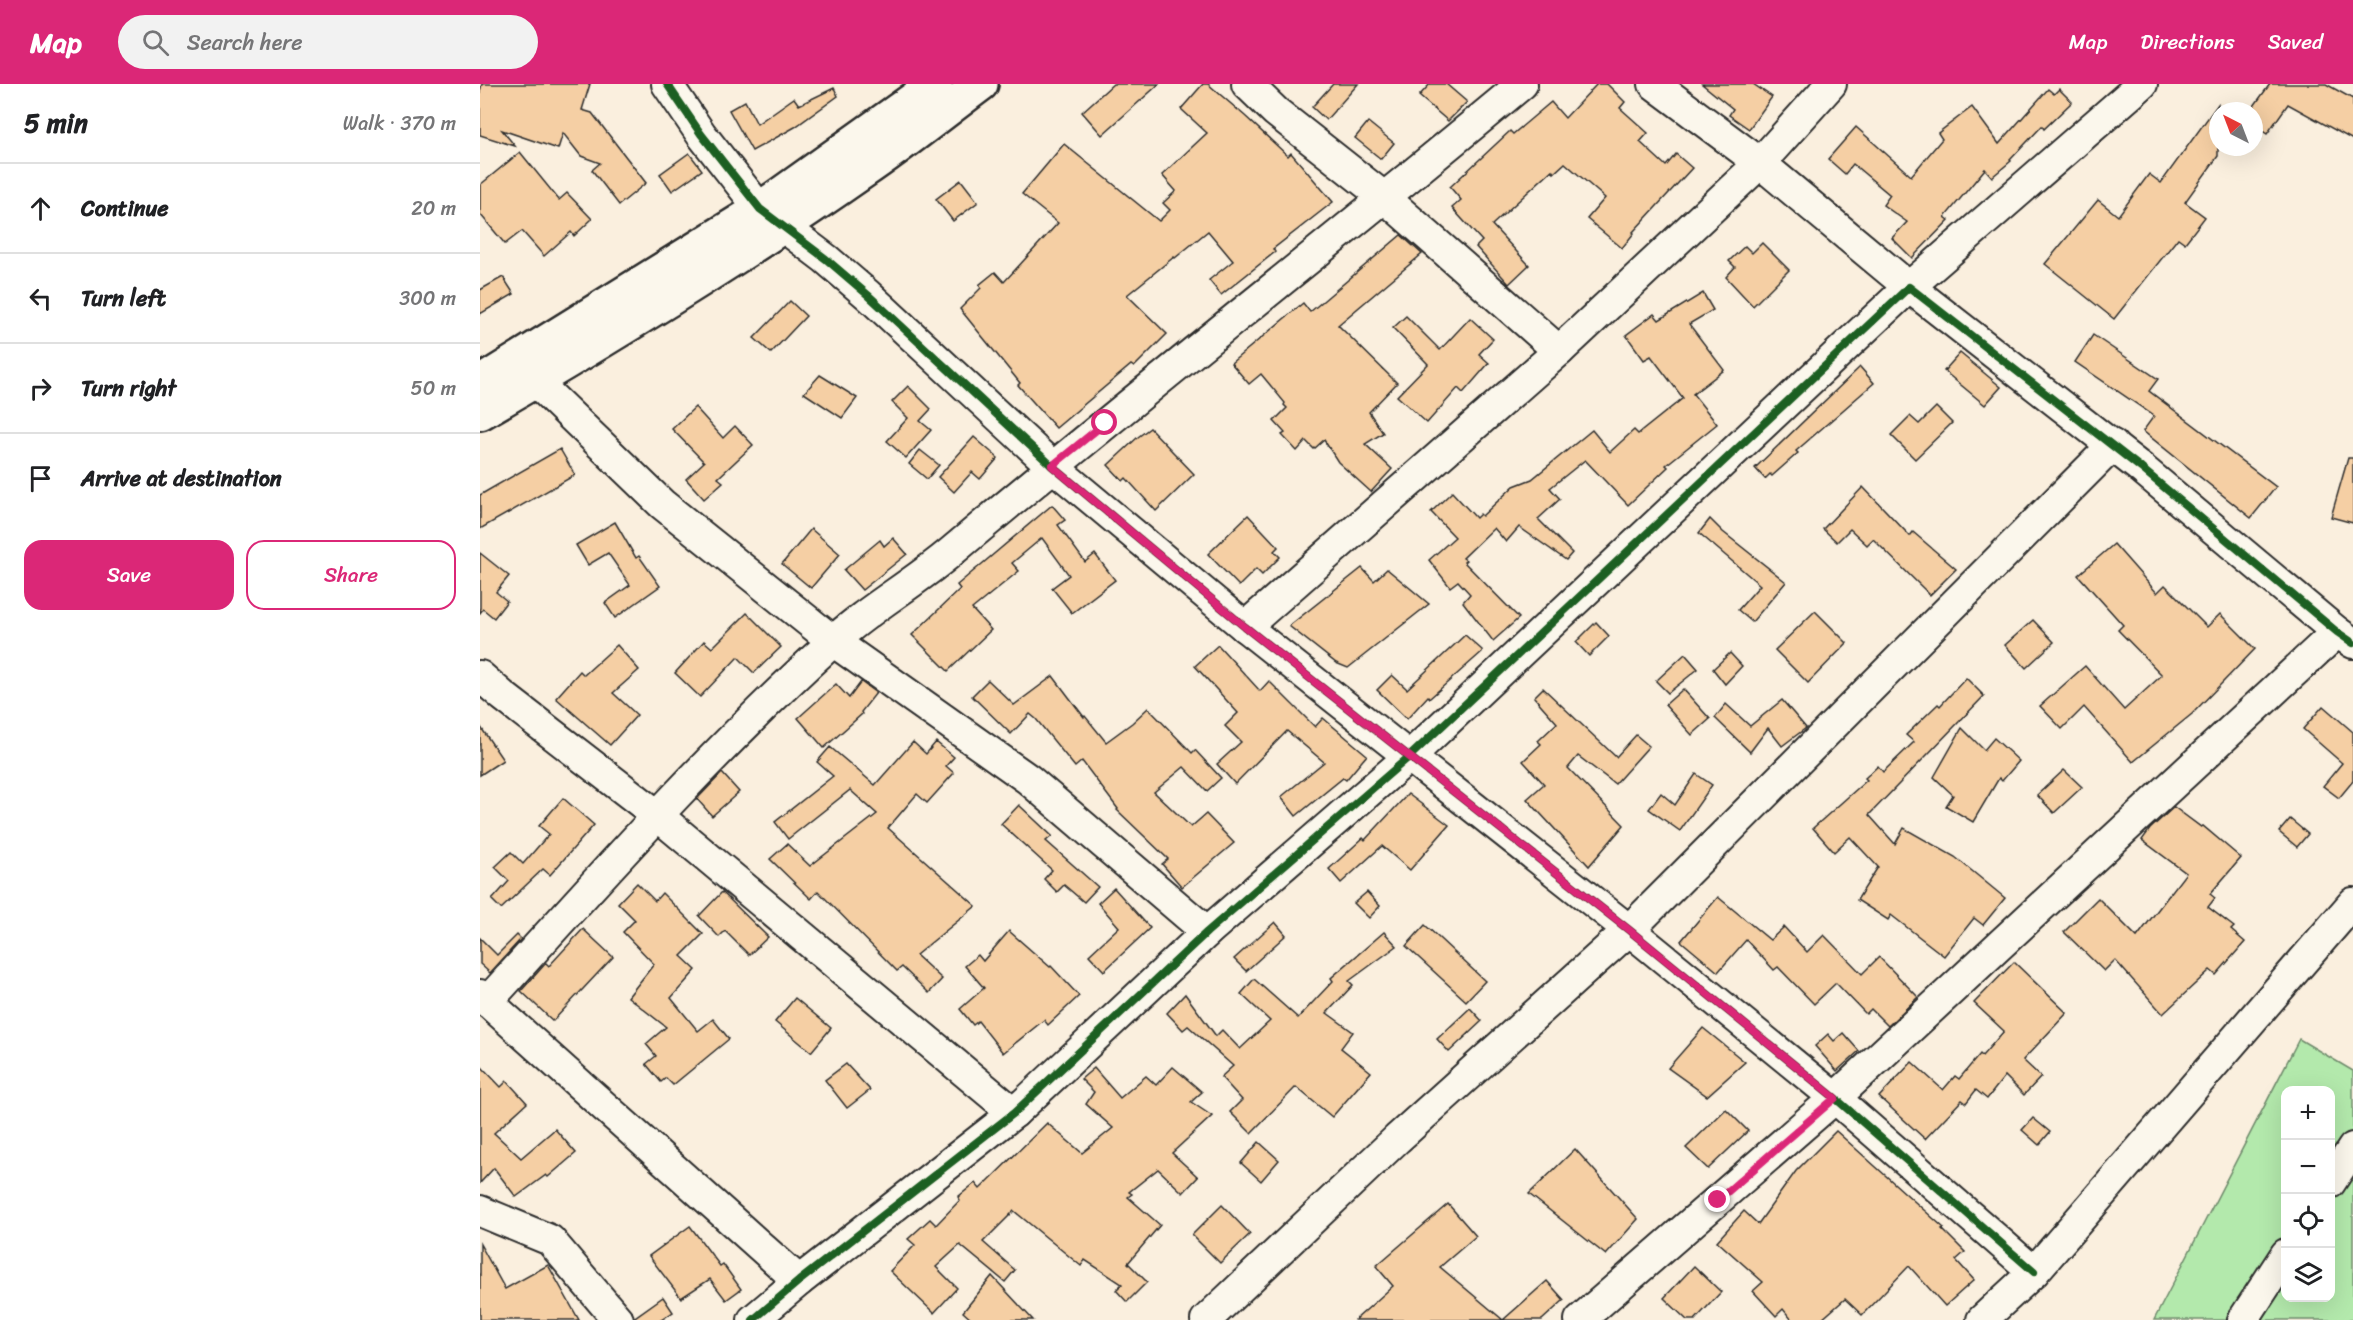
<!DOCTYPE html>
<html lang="en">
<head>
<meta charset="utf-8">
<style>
	:root { --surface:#fff; --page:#f2f2f2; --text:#202124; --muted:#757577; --line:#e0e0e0; --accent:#db2777 }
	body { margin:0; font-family:Sriracha,sans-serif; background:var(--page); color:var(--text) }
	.controls { position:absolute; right:18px; bottom:18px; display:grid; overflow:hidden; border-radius:12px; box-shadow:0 6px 24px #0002 }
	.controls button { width:54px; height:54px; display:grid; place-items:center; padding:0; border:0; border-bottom:2px solid var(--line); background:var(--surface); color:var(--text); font:30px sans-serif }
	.compass { position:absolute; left:1729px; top:18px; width:54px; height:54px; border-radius:50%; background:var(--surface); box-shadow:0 6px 24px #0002; rotate:318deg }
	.stop { position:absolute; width:18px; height:18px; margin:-14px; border:4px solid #db2777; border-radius:50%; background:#fff }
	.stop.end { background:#db2777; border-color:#fff; box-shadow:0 2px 6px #0008 }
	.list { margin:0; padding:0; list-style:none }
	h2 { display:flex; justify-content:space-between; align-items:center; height:78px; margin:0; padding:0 24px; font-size:26px }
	h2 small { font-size:20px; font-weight:400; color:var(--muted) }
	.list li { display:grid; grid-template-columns:39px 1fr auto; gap:18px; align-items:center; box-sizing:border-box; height:90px; padding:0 24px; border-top:2px solid var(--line) }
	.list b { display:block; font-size:22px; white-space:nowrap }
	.list em { font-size:20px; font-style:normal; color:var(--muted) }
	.actions { display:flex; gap:12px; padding:18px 24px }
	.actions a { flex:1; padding:14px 0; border:2px solid var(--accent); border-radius:18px; text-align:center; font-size:21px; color:var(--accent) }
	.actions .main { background:var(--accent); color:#fff }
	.icon { flex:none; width:33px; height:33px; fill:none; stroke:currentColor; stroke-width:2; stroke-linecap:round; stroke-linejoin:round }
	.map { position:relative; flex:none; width:1873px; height:1236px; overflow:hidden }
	header { display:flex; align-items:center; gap:36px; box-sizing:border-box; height:84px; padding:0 30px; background:var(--accent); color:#fff }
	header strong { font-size:28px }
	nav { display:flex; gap:33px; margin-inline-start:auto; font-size:21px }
	.search { width:420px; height:54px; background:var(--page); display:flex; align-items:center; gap:15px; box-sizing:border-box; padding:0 21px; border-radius:33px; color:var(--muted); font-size:22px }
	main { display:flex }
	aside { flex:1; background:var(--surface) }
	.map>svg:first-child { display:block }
	.green { fill:#b3e9ac; stroke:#6f8a6c; stroke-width:1.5; fill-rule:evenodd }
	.building { fill:#f5cfa4; stroke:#2b2b2b; stroke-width:1.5 }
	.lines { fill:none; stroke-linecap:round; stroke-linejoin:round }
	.minor-casing { stroke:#2b2b2b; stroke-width:34 }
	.major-casing { stroke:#2b2b2b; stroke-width:38 }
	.minor { stroke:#fbf7ec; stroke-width:30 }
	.major { stroke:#fbf7ec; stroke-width:33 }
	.cycleway-casing { stroke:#fbf7ec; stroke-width:11 }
	.cycleway { stroke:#1b5e20; stroke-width:8 }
	.route { stroke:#db2777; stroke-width:8 }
</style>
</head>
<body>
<header>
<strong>Map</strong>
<div class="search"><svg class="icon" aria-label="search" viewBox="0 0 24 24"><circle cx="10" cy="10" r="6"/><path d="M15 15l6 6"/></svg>Search here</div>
<nav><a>Map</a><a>Directions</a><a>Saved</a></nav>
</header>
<main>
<aside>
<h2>5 min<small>Walk · 370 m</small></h2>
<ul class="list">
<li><svg class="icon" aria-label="ahead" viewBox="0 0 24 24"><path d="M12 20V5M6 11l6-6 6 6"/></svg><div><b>Continue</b></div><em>20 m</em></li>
<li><svg class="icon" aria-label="left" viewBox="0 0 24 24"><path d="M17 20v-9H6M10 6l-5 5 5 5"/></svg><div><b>Turn left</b></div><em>300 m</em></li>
<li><svg class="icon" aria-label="right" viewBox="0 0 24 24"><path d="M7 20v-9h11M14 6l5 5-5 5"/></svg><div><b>Turn right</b></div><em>50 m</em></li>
<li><svg class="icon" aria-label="arrive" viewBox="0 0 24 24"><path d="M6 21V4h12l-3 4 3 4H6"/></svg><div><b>Arrive at destination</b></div></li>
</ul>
<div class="actions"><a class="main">Save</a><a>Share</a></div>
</aside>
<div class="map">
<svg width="1873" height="1236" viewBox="0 0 1873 1236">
	<rect width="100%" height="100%" fill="#faefde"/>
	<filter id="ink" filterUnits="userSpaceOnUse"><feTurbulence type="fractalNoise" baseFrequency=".0167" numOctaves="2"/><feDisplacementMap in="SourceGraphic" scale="12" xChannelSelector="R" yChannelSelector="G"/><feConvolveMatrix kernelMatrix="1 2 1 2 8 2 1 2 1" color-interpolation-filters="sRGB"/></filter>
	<g filter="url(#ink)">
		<path class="green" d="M1819 955 1873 987V1236H1674ZM1806 1006H1850V1214H1806Z"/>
		<g class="building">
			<path d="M2 0H110L102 26 112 29 166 99 139 121 112 86 120 79 101 72 83 49 78 65 22 46 35 62 0 51V7Z"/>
			<path d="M633 0H679L622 51 602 28Z"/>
			<path d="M723 0H728L765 32 808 72 811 69 853 118 793 165 795 168 741 211 729 196 753 177 728 147 695 174 694 173 647 211 687 250 654 283 651 281 576 344 538 301 540 299 480 225 501 204 499 201 515 188 524 198 578 139 542 110 584 60 679 137 690 126 683 119 696 107 682 91 727 49 701 25Z"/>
			<path d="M853 0H878L846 36 832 23Z"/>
			<path d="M950 0H966L987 18 968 37 939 12Z"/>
			<path d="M1117 0H1127L1145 18 1140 24 1168 49 1160 58 1186 82 1196 70 1212 84 1153 148 1154 149 1142 164 1107 135 1125 114 1085 79 1074 89 1072 86 1012 141 1049 181 1029 200 996 163 1002 157 972 124 981 116 970 103 1030 47 1033 50 1071 18 1085 34Z"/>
			<path d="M1222 0H1273L1292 13 1269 45 1249 31 1253 25Z"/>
			<path d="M1790 0H1846L1873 15V56L1808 20 1787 50 1774 41V22Z"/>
			<path d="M354 4 358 12 315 43 272 67 249 26 265 17 277 40 314 14 319 21Z"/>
			<path d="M1568 5 1574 10 1579 5 1592 18 1564 45 1562 42 1530 76 1531 77 1512 93 1505 85 1465 133 1469 136 1432 174 1412 154 1427 138 1403 121 1410 111 1373 80 1365 90 1348 75 1376 43 1431 92 1462 55 1458 49 1492 23 1519 60Z"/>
			<path d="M1738 20V72L1705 118 1725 133 1705 159 1698 154 1634 235 1565 180 1618 116 1638 132 1669 90 1681 99Z"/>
			<path d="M888 38 914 59 901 75 875 54Z"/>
			<path d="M40 68 79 116 87 109 112 135 94 152 91 148 64 172 42 147 25 160 0 130V101Z"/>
			<path d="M209 69 222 86 192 107 180 90Z"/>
			<path d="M481 96 498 118 473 137 456 115Z"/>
			<path d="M921 151 942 170 858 241 917 299 889 328 903 349 885 360 912 385 891 408 858 378 844 356 834 365 826 357 817 367 802 351 805 349 794 337 807 324 804 321 805 319 781 290 769 300 751 279 823 219 830 228Z"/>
			<path d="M1282 159 1309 186 1273 222 1246 193 1255 183 1249 177 1265 162 1272 169Z"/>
			<path d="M23 193 34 210 0 230V206Z"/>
			<path d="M1223 209 1233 226 1209 240 1244 286 1213 310 1237 340 1186 381 1188 383 1148 421 1105 376 1070 404 1080 415 1058 435 1092 469 1086 476 1039 443 1026 458 1014 444 983 474 986 476 984 478 1039 534 1013 557 983 518 990 510 978 497 970 503 949 476 975 453 951 428 972 408 996 434 1000 430 1002 432 1034 402 1052 395 1112 346 1130 368 1154 346 1158 350 1203 314 1171 272 1164 276 1146 251 1174 230 1179 236Z"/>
			<path d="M310 217 326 232 291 269 274 254Z"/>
			<path d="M926 232 960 266 990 234 1013 255 999 270 1009 279 983 309 978 304 947 339 917 312 948 280 913 244Z"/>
			<path d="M1613 251 1678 295 1669 307 1796 403 1771 434 1663 347 1674 332 1595 278Z"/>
			<path d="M1480 269 1521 303 1505 321 1464 287Z"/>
			<path d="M1380 283 1394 299 1316 367 1318 369 1292 392 1290 390 1285 395 1275 384Z"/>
			<path d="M340 291 377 314 362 334 324 309Z"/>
			<path d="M428 302 451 325 440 337 451 346 426 374 407 357 428 334 412 318Z"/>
			<path d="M215 323 243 354 255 342 273 361 238 394 243 398 224 415 206 395 224 378 192 345Z"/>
			<path d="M1456 323 1472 339 1435 375 1411 351 1430 332 1439 340Z"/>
			<path d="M670 344 714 390 676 427 646 394 643 397 628 381 658 353Z"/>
			<path d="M494 353 518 374 500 395 492 388 474 408 458 393Z"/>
			<path d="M80 365 95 391 0 445V411Z"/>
			<path d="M440 366 459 381 447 395 429 380Z"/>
			<path d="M1868 374H1873V439L1851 433Z"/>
			<path d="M1383 403 1430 452 1433 448 1476 485 1450 511 1393 455 1387 461 1370 445 1357 458 1343 445Z"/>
			<path d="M572 421 585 436 578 441 605 478 615 470 635 496 592 529 572 504 589 491 562 454 532 479 539 487 492 525 511 546 468 587 432 551 480 505 477 501Z"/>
			<path d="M768 431 798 463 794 467 800 473 782 491 776 485 759 502 728 470Z"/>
			<path d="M1230 435 1243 448 1306 498 1272 538 1258 526 1280 501 1219 449Z"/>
			<path d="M135 438 156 474 159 472 180 502 135 534 125 519 150 501 128 469 108 481 96 461Z"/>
			<path d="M331 445 360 470 331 504 302 480Z"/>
			<path d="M413 454 427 470 382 506 364 486 400 456 404 462Z"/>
			<path d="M1634 460 1677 509 1685 501 1727 543 1740 530 1775 565 1712 630 1653 678 1604 623 1582 645 1560 622 1605 582 1644 626 1682 591 1638 546 1643 541 1598 491Z"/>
			<path d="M0 469 29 492 16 508 27 517 14 534 3 525 0 529Z"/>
			<path d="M882 484 894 497 907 485 949 520 868 584 856 579 809 542Z"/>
			<path d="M1335 527 1367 559 1328 599 1295 566Z"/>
			<path d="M267 529 301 563 274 589 258 573 220 613 195 589 224 557 232 564Z"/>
			<path d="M1553 536 1574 558 1546 584 1525 561Z"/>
			<path d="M1116 538 1129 552 1109 572 1096 558Z"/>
			<path d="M985 551 1002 566V568L950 614 948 612 927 635 897 606 912 591 927 605Z"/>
			<path d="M137 561 159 586 133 609 157 631 130 661 76 614 100 587 104 591Z"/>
			<path d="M738 561 780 607 789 597 835 643 843 634 887 671 866 696 863 694 816 732 801 713 844 678 807 647 755 700 737 680 761 658 745 642 758 629 715 582Z"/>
			<path d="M1250 569 1262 582 1245 600 1233 585Z"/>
			<path d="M1205 570 1218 585 1188 609 1176 597Z"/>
			<path d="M573 592 604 633 605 632 626 658 652 639 668 624 712 669 715 666 741 694 727 707 704 683 674 708 711 743 726 730 754 759 702 803 682 780 688 775 637 726 638 725 602 677 595 683 556 635 550 630 531 650 492 612 508 596 534 621Z"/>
			<path d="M1486 594 1504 612 1389 731 1415 760 1424 744 1475 773 1525 814 1503 841 1494 834 1464 872 1411 831 1408 836 1377 816 1398 783 1370 753 1354 768 1333 744 1387 696 1385 694 1398 682 1403 688 1434 658 1426 651 1458 620 1460 622Z"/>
			<path d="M381 598 396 609 381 628 382 630 344 664 318 634 356 600 369 614Z"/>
			<path d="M1063 604 1136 673 1156 651 1169 662 1135 700 1098 672 1088 684 1144 741 1109 782 1047 715 1064 700 1043 677 1061 660 1058 657 1077 639 1054 613Z"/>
			<path d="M1203 605 1230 635 1212 651 1185 621Z"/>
			<path d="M1302 616 1326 644 1302 662 1288 644 1270 668 1235 634 1246 620 1270 642Z"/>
			<path d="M1843 622 1873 648V697L1859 714 1843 702 1862 679 1823 645Z"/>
			<path d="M0 642 23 676 0 691Z"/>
			<path d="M1482 644 1504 666 1514 654 1539 677 1522 697 1519 694 1493 738 1466 722 1473 711 1454 693Z"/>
			<path d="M433 658 446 670 456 658 474 673 466 682 474 689 447 719 437 710 408 744 496 822 436 871 462 895 449 909 422 883 417 887 338 807 331 815 290 775 307 760 330 782 397 730 370 706 308 755 295 738 353 692 337 678 350 663 395 701Z"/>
			<path d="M1584 686 1602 703 1574 729 1557 711Z"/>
			<path d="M242 689 259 708 232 732 217 715Z"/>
			<path d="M1216 690 1232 701 1200 747 1169 725 1181 709 1195 721Z"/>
			<path d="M928 710 969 741 930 786 902 762 861 799 849 785 883 754 885 756Z"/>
			<path d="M83 714 114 741 70 791 63 785 21 825 12 816 29 797 15 783 31 768 43 780 69 750 59 742Z"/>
			<path d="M539 721 572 752 566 757 618 803 604 818 584 801 577 808 564 795 572 786 521 740Z"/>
			<path d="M1694 723 1721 743 1723 742 1761 774 1730 810 1735 814 1728 823 1754 843 1751 846 1765 858 1736 891 1730 886 1683 930 1635 876 1624 887 1584 848 1618 814 1657 853 1706 789 1662 756 1670 745Z"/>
			<path d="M1810 735 1828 750 1817 763 1799 748Z"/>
			<path d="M157 799 175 817 182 809 223 850 201 872 216 886 191 914 218 947 233 935 249 955 193 1001 186 994 181 998 166 980 176 972 166 960 186 943 148 913 174 880 143 848 155 836 138 819Z"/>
			<path d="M634 804 670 844 624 887 609 871 639 843 618 819Z"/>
			<path d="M242 808 288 853 269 871 245 847 239 853 219 832Z"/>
			<path d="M887 808 900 822 889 834 874 819Z"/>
			<path d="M1238 813 1290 856 1304 843 1327 868 1344 851 1382 890 1399 873 1438 913 1408 942 1391 925 1386 930 1356 899 1334 920 1298 883 1294 886 1266 856 1238 888 1201 857Z"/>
			<path d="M795 838 806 851 766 887 754 875Z"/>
			<path d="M945 841 1005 897 986 917 926 862Z"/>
			<path d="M103 845 133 873 73 937 41 907 66 879 69 882Z"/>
			<path d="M529 847 570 883 571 882 599 912 568 941 564 936 523 969 498 937 493 941 480 925 504 904 485 882 498 871 503 877Z"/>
			<path d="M904 848 917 862 869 897 873 901 847 929 873 948 861 964 891 988 852 1033 816 1003 771 1049 750 1028 762 1016 741 993 753 982 708 942 703 946 687 929 705 910 736 952 742 946 760 965 790 937 761 910 774 895 818 934 853 897 851 894Z"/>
			<path d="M37 851 41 855 10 889 0 880V854L17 871Z"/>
			<path d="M1534 878 1587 929 1543 976 1561 993 1544 1011 1525 992 1507 1015 1496 1006 1486 1019 1482 1016 1445 1055 1399 1013 1432 978 1463 1006 1475 992 1479 995 1500 970 1502 972 1524 947 1494 919Z"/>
			<path d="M315 914 351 944 331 968 295 938Z"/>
			<path d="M990 924 1002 937 969 968 957 955Z"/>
			<path d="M1223 944 1265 978 1227 1012 1188 984Z"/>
			<path d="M1363 949 1379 967 1357 987 1335 962 1348 950 1354 957Z"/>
			<path d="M366 980 390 1006 367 1024 345 996Z"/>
			<path d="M0 981 21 1003 27 997 47 1019 14 1049 41 1074 75 1045 96 1069 68 1093 66 1091 36 1113 14 1084 0 1099Z"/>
			<path d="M693 983 722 1008 711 1018 732 1032 692 1069 718 1093 703 1109 678 1085 649 1108 652 1110 648 1113 680 1141 648 1179 667 1198 647 1218 636 1206 642 1200 605 1176 601 1182 534 1127 503 1158 535 1186 525 1198 480 1161 456 1183 477 1204 454 1229 410 1187 435 1161 428 1155 450 1135 456 1141 480 1116 478 1113 495 1099 500 1105 567 1039 602 1069 633 1044 606 1020 614 1008 601 995 614 984 640 1014 666 992 676 1001Z"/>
			<path d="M1246 1025 1268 1047 1228 1085 1206 1064Z"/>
			<path d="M1553 1034 1570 1048 1559 1061 1542 1046Z"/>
			<path d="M1356 1047 1464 1144 1462 1145 1485 1168 1476 1176 1494 1196 1465 1222 1429 1182 1382 1231 1365 1215 1341 1236H1312L1303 1225 1296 1232 1273 1207 1283 1198 1237 1157 1264 1127 1278 1140 1316 1087Z"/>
			<path d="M779 1058 799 1076 781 1097 761 1079Z"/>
			<path d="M1095 1065 1158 1135 1126 1171 1049 1110Z"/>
			<path d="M968 1120 996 1152 960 1183 1023 1236H875L913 1202 896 1182Z"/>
			<path d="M742 1121 770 1150 740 1179 712 1151Z"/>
			<path d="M210 1142 240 1182 243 1180 261 1205 246 1216 230 1195 201 1214 169 1172Z"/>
			<path d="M0 1160 25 1205 68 1181 99 1236H0Z"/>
			<path d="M1214 1182 1241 1208 1215 1236H1207L1184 1214Z"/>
			<path d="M512 1192 553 1236H492L483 1228Z"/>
			<path d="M1067 1197 1084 1216 1062 1236H1023Z"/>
			<path d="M183 1213 193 1228 181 1236H155V1233Z"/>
		</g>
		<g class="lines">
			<g class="minor-casing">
				<g id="minor">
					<path d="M187 0 221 50 280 125 346 175 388 211 572 382 765 543 1149 846 1355 1014 1554 1188"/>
					<path d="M767 0 796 28 905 114 1079 267"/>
					<path d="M1174 0 1280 79 1429 203 1662 0"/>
					<path d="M55 297 182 420 353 557 548 695 727 848"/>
					<path d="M765 543 1079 267 1280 79 1351 0"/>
					<path d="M0 592 23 612 177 731 534 1029"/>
					<path d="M0 911 319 1197"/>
					<path d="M7 918C118 796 227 672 349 561 386 526 432 501 471 468 659 309 853 158 1042 0"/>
					<path d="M1850 1099 1873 1064"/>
					<path d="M0 1127 70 1156 138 1236"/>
					<path d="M273 1236 319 1197 534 1029 727 848 930 672 1429 203 1661 384 1857 548 1873 559"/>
					<path d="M726 1236 917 1055 1149 846 1633 361"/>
					<path d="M1100 1236 1355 1014 1857 548"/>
					<path d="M1502 1236 1554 1188 1873 819"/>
					<path d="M1763 1236 1806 1170"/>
				</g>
			</g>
			<g class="major-casing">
				<g id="major">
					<path d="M0 299 280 125 455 0"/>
					<path d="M0 329C131 253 260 174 384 87 424 60 462 29 501 0"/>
				</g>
			</g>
			<use href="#minor" class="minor"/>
			<use href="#major" class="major"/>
			<g class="cycleway-casing">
				<g id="cycleway">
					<path d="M187 0 221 50 280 125 346 175 388 211 572 382 765 543 1149 846 1355 1014 1554 1188"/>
					<path d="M273 1236 319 1197 534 1029 727 848 930 672 1429 203 1661 384 1857 548 1873 559"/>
				</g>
			</g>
			<use href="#cycleway" class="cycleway"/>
		</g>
	</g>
	<g class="lines" filter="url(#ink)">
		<path class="route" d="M625 339 572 382 765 543 1149 846 1355 1014 1238 1116"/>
	</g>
</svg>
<div class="controls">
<button>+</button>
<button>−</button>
<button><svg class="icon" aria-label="locate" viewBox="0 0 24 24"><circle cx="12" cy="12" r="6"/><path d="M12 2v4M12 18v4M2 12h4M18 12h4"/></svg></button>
<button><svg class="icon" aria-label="layers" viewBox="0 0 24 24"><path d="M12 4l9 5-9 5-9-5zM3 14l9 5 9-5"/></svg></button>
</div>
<svg class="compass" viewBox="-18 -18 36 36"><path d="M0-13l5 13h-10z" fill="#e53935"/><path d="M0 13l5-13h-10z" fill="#757577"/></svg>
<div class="stop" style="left:625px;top:339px"></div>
<div class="stop end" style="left:1238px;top:1116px"></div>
</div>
</main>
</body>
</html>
